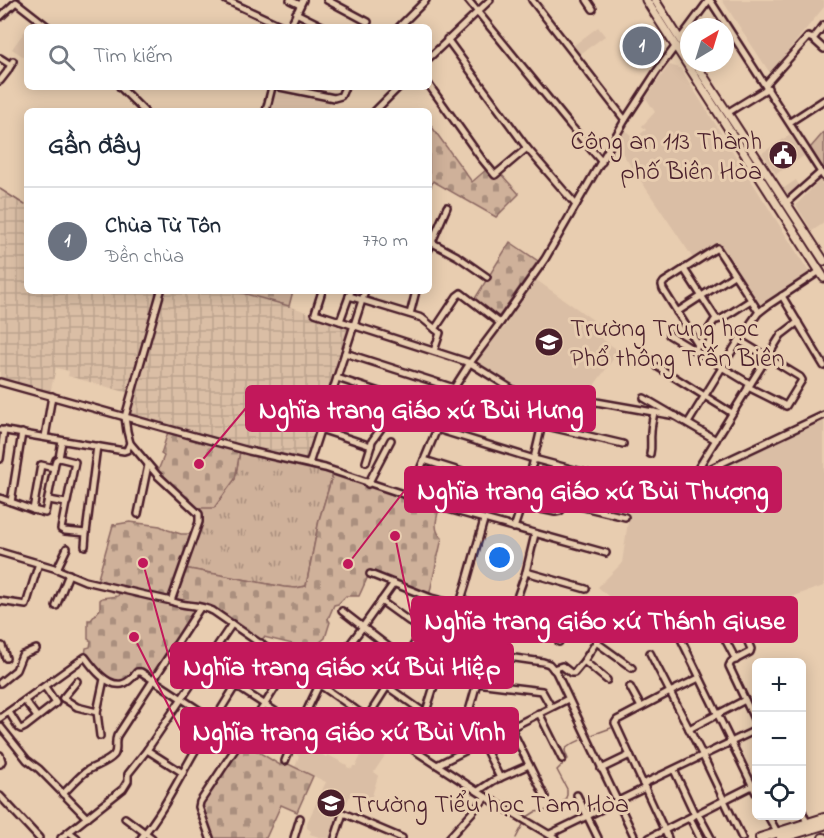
<!DOCTYPE html>
<html lang="vi">
<head>
<meta charset="utf-8">
<style>
	:root { --surface:#fff; --page:#f6f6f7; --text:#1f2937; --muted:#747a83; --line:#e0e1e3; --accent:#d93025 }
	body { margin:0; font-family:"Indie Flower",sans-serif; background:var(--page); color:var(--text) }
	.controls { position:absolute; right:18px; bottom:18px; display:grid; overflow:hidden; border-radius:9px; box-shadow:0 3px 15px #0003 }
	.controls button { width:54px; height:54px; display:grid; place-items:center; padding:0; border:0; border-bottom:2px solid var(--line); background:var(--surface); color:var(--text); font:30px sans-serif }
	.compass { position:absolute; left:680px; top:18px; width:54px; height:54px; border-radius:50%; background:var(--surface); box-shadow:0 3px 15px #0003; rotate:38deg }
	.you { position:absolute; left:500px; top:558px; width:21px; height:21px; margin:-15px; border:4px solid #fff; border-radius:50%; background:#1a73e8; box-shadow:0 0 0 9px #1a73e833 }
	.badge { display:grid; place-items:center; width:39px; height:39px; border-radius:50%; background:var(--accent); color:#fff; font-size:20px; font-weight:700 }
	.pin { position:absolute; translate:-50% -50%; border:3px solid #fff; box-shadow:0 2px 6px #0006 }
	.list { margin:0; padding:0; list-style:none }
	h2 { display:flex; justify-content:space-between; align-items:center; height:78px; margin:0; padding:0 24px; font-size:26px }
	h2 small { font-size:20px; font-weight:400; color:var(--muted) }
	.list li { display:grid; grid-template-columns:39px 1fr auto; gap:18px; align-items:center; box-sizing:border-box; height:108px; padding:0 24px; border-top:2px solid var(--line) }
	.list b { display:block; font-size:22px; white-space:nowrap }
	.list p { margin:0; font-size:20px; white-space:nowrap; color:var(--muted) }
	.list em { font-size:20px; font-style:normal; color:var(--muted) }
	.icon { flex:none; width:33px; height:33px; fill:none; stroke:currentColor; stroke-width:2; stroke-linecap:round; stroke-linejoin:round }
	.map { position:relative; flex:none; width:824px; height:838px; overflow:hidden }
	.search { position:absolute; background:var(--surface); box-shadow:0 3px 15px #0003; left:24px; top:24px; width:408px; height:66px; display:flex; align-items:center; gap:15px; box-sizing:border-box; padding:0 21px; border-radius:9px; color:var(--muted); font-size:22px }
	.panel { position:absolute; background:var(--surface); box-shadow:0 3px 15px #0003; left:24px; top:108px; width:408px; height:186px; border-radius:9px }
	.map>svg:first-child { display:block }
	.built { fill:#dabea5 }
	.industrial { fill:url(#industrial-grid) }
	.grass { fill:url(#grass-tufts); stroke:#8c6862; stroke-width:1.5 }
	.cemetery { fill:url(#cemetery-stones); stroke:#8c6862; stroke-width:1.5 }
	.green { fill:#cfb19a; stroke:#8c6862; stroke-width:1.5 }
	.lines { fill:none; stroke-linecap:round; stroke-linejoin:round }
	.stream { stroke:#845f5b; stroke-width:1.5 }
	.minor-casing { stroke:#4a1f2b; stroke-width:10 }
	.major-casing { stroke:#4a1f2b; stroke-width:11 }
	.highway-casing { stroke:#4a1f2b; stroke-width:12 }
	.minor { stroke:#e8cdb0; stroke-width:5 }
	.major { stroke:#e8cdb0; stroke-width:7 }
	.highway { stroke:#e8cdb0; stroke-width:8 }
	.labels { text-anchor:middle; stroke-width:6; stroke-linejoin:round; paint-order:stroke }
	.poi-label { font-size:26px; fill:#4a1f2b; stroke:#e8cdb0; text-anchor:start }
	.leader { fill:none; stroke:#c2185b; stroke-width:2 }
	.callout-dot { fill:#c2185b; stroke:#e8cdb0; stroke-width:2 }
	.callout { fill:#c2185b; stroke:#c2185b; stroke-width:2 }
	.callout-label { font-size:27px; text-anchor:middle; font-weight:bold; fill:#fff }
</style>
</head>
<body>
<div class="map">
<svg width="824" height="838" viewBox="0 0 824 838">
	<defs>
		<pattern id="industrial-grid" width="8" height="8" patternUnits="userSpaceOnUse" patternTransform="scale(1.5)"><rect width="8" height="8" fill="#dabea5"/><path d="M0 4h8M4 0v8" fill="none" stroke="#bda38e"/></pattern>
		<pattern id="grass-tufts" width="24" height="20" patternUnits="userSpaceOnUse" patternTransform="scale(1.5)"><rect width="24" height="20" fill="#cfb19a"/><path d="M3 7l-1-3M5 7V3M7 7l1-3M15 17l-1-3M17 17v-4M19 17l1-3" fill="none" stroke="#aa8f7e"/></pattern>
		<pattern id="cemetery-stones" width="16" height="16" patternUnits="userSpaceOnUse" patternTransform="scale(1.5)"><rect width="16" height="16" fill="#cfb19a"/><path d="M2 7V4a2 2 0 0 1 4 0v3zM10 15v-3a2 2 0 0 1 4 0v3z" fill="#aa8f7e"/></pattern>
	</defs>
	<rect width="100%" height="100%" fill="#e8cdb0"/>
	<filter id="ink" filterUnits="userSpaceOnUse"><feTurbulence type="fractalNoise" baseFrequency=".0167" numOctaves="2"/><feDisplacementMap in="SourceGraphic" scale="12" xChannelSelector="R" yChannelSelector="G"/><feConvolveMatrix kernelMatrix="1 2 1 2 8 2 1 2 1" color-interpolation-filters="sRGB"/></filter>
	<g filter="url(#ink)">
		<g class="built">
			<path d="M722 0H824V7L770 73Z"/>
			<path d="M598 27 605 36 579 55 573 46Z"/>
			<path d="M27 28V59L12 49Z"/>
			<path d="M669 65 680 68 809 272 759 306 717 242 693 258 616 144 625 130 634 138 646 130 642 126 655 112 646 98Z"/>
			<path d="M275 88 330 99 328 111H269Z"/>
			<path d="M790 135 804 156 776 174 762 153Z"/>
			<path d="M796 180 800 187 787 198 781 190Z"/>
			<path d="M820 180 824 187V223L812 231 796 205Z"/>
			<path d="M535 279 600 325 594 333 619 351 585 398 547 408 475 363 499 331 502 330 508 323V318Z"/>
			<path d="M824 416V586L728 617 677 636 654 638 598 587 622 563 633 487 650 489 678 484 686 482Z"/>
			<path d="M375 725 396 739 374 772 378 776 372 796 366 802 351 794 341 813 334 838H322L310 834 311 831 307 828V823L326 782 295 767 299 756 291 752 296 740 326 757 328 755 347 765V767L352 769 353 766H356Z"/>
		</g>
		<g class="industrial">
			<path d="M0 189 27 207V291H158L129 393 68 376 69 371 56 368 50 393 0 379Z"/>
			<path d="M164 291H235L289 306 351 327 308 461 241 446 129 415Z"/>
		</g>
		<path class="grass" d="M240 451 292 462 333 474 319 520 306 586 296 588 284 587 184 568 200 523 196 508 235 479Z"/>
		<g class="cemetery">
			<path d="M429 123 472 182 487 169 494 178 501 174 519 194 496 217 433 181 429 192Z"/>
			<path d="M510 242 538 261 497 319 474 300Z"/>
			<path d="M235 291H293L289 306Z"/>
			<path d="M168 432 240 451 235 479 214 508H196L157 473 164 456 161 454Z"/>
			<path d="M333 474 439 509C436 520 433 530 442 538L429 596 370 572 359 596H346L338 604 334 605 328 619 330 622 325 638 319 643 317 650 264 637 261 641 209 607 173 600 184 568 284 587 296 588 306 586 319 520Z"/>
			<path d="M130 522 160 526 168 530 181 534H193L170 599 97 582 113 525Z"/>
			<path d="M120 591 197 609 152 677 142 671C137 674 131 680 125 682 109 688 94 665 85 656L86 648 90 647 91 641 88 639V620H91L100 609V600L102 598 118 596Z"/>
			<path d="M242 742 280 765 282 761 313 776 297 812 281 805 266 838H212L201 805Z"/>
		</g>
		<g class="green">
			<path d="M824 132V170L810 148Z"/>
			<path d="M541 466 569 475 559 508 531 500Z"/>
		</g>
		<g class="lines">
			<g class="stream">
				<path d="M0 189 25 205"/>
				<path d="M589 736 611 728"/>
				<path d="M516 838 527 817 535 812 554 809 565 800 567 795V789L557 770 568 759C567 756 565 753 565 750 567 745 581 740 585 738"/>
			</g>
			<g class="minor-casing">
				<g id="minor">
					<path d="M226 0 284 27"/>
					<path d="M290 0 300 5"/>
					<path d="M327 0 368 22"/>
					<path d="M468 0 570 125 602 162"/>
					<path d="M532 0 625 120"/>
					<path d="M587 0 593 9"/>
					<path d="M710 0 824 177"/>
					<path d="M296 13 324 27"/>
					<path d="M0 17 16 2 48 27"/>
					<path d="M290 27 303 0"/>
					<path d="M399 27 426 0"/>
					<path d="M447 39 527 148 576 205"/>
					<path d="M680 39 709 0"/>
					<path d="M813 39 824 25"/>
					<path d="M0 58 11 65"/>
					<path d="M429 58 490 0"/>
					<path d="M0 81 7 72 13 61"/>
					<path d="M766 84 808 37 813 39 824 49"/>
					<path d="M429 85 481 158 495 175 527 148"/>
					<path d="M120 87 144 111"/>
					<path d="M280 87 334 98 341 96 345 87"/>
					<path d="M266 111 272 87"/>
					<path d="M375 111 399 87"/>
					<path d="M727 113 768 88"/>
					<path d="M790 122 824 100"/>
					<path d="M786 203 821 172"/>
					<path d="M429 241 457 256 487 277"/>
					<path d="M429 249 447 207"/>
					<path d="M684 269 717 320 723 318 751 300"/>
					<path d="M161 291 125 417 127 431 130 443 158 476 199 514V522L171 601C184 607 200 604 213 611L414 750 486 797 555 838"/>
					<path d="M322 291 315 313 470 363 547 411"/>
					<path d="M349 296 422 318 440 333 434 351"/>
					<path d="M782 296 824 366"/>
					<path d="M677 312 734 275"/>
					<path d="M410 314 416 291"/>
					<path d="M340 321 351 291"/>
					<path d="M435 329 457 296 461 293 500 323"/>
					<path d="M669 335 750 384"/>
					<path d="M739 340 800 377 802 380 786 406 748 387"/>
					<path d="M698 345 663 289 662 285 664 282 717 248 759 312"/>
					<path d="M697 347 716 318"/>
					<path d="M345 353 454 388"/>
					<path d="M658 367 732 413"/>
					<path d="M337 378 443 413"/>
					<path d="M0 382 179 432 249 451 325 468 448 509 606 553"/>
					<path d="M450 398 542 425 623 444"/>
					<path d="M644 398 716 440"/>
					<path d="M328 404 386 421"/>
					<path d="M688 423 739 340 758 313 767 306 820 271"/>
					<path d="M320 429 371 446 372 441 402 399"/>
					<path d="M437 429 534 459 638 487H651L686 480 824 415"/>
					<path d="M0 430 124 451 127 450 130 443"/>
					<path d="M45 437 52 396"/>
					<path d="M650 454C652 446 650 441 651 433 651 426 653 419 654 412"/>
					<path d="M0 459 4 430"/>
					<path d="M424 460 526 492"/>
					<path d="M366 462 371 446"/>
					<path d="M309 464 365 291"/>
					<path d="M694 475 781 335 798 322"/>
					<path d="M368 484 391 440"/>
					<path d="M409 496 454 388 470 363 500 323 545 259 625 120 657 71 675 47"/>
					<path d="M0 498 33 510 45 513 55 463 56 460 59 458 62 441"/>
					<path d="M49 500 66 503 67 502 75 462 59 458"/>
					<path d="M11 502 22 433"/>
					<path d="M66 503 61 529 65 531 86 533 97 446"/>
					<path d="M522 505 555 512 560 511 567 504H571L625 517"/>
					<path d="M33 510 41 465 54 468"/>
					<path d="M138 514 148 465"/>
					<path d="M514 528 526 492 544 416 547 411 585 400 676 416"/>
					<path d="M85 546 86 533"/>
					<path d="M0 552 54 568 85 581 171 601"/>
					<path d="M57 569 67 548"/>
					<path d="M526 572 586 589"/>
					<path d="M370 574 431 598 459 605"/>
					<path d="M0 601 26 605 39 563"/>
					<path d="M381 601 446 648 543 662 549 664 556 672 635 838"/>
					<path d="M461 601 506 611H511L513 609 526 572 535 534"/>
					<path d="M56 606 69 574"/>
					<path d="M515 607 563 618 559 642"/>
					<path d="M489 608 477 683 469 711 470 718 500 778"/>
					<path d="M342 611 404 659 435 681"/>
					<path d="M716 622 736 660"/>
					<path d="M723 635 740 629"/>
					<path d="M680 637 756 793"/>
					<path d="M596 642 632 668"/>
					<path d="M175 646 299 727"/>
					<path d="M0 647 2 646 6 658"/>
					<path d="M650 653 703 756 742 838"/>
					<path d="M342 655 425 713"/>
					<path d="M584 661 607 680"/>
					<path d="M553 669 562 666 571 673H574L584 661 613 616"/>
					<path d="M0 683 16 670 22 655 36 649"/>
					<path d="M477 683 542 691 551 707"/>
					<path d="M630 687 641 707"/>
					<path d="M63 698 77 707 97 712 104 679"/>
					<path d="M63 698 77 681"/>
					<path d="M25 701 37 717"/>
					<path d="M9 712 19 728 21 729 25 727 56 703 45 687"/>
					<path d="M97 712 100 736"/>
					<path d="M539 713 562 759"/>
					<path d="M0 718 85 657C93 668 107 687 122 684 128 683 134 676 137 672H141L243 739"/>
					<path d="M367 718 422 632"/>
					<path d="M756 723 729 666 731 662 750 652 751 649 745 635 763 624"/>
					<path d="M0 726 27 760 39 769 87 818"/>
					<path d="M341 726 353 708"/>
					<path d="M511 728 545 797"/>
					<path d="M689 729 745 700"/>
					<path d="M147 750 183 773"/>
					<path d="M414 750 466 584 484 520"/>
					<path d="M0 755 2 761 0 764"/>
					<path d="M285 761 299 727 319 685 362 628 394 583"/>
					<path d="M437 765 568 699"/>
					<path d="M601 769 630 755"/>
					<path d="M674 770 695 815"/>
					<path d="M643 784 756 730"/>
					<path d="M478 791 493 781 529 765"/>
					<path d="M63 794C71 786 79 776 88 770 97 765 107 763 114 755 118 749 114 743 117 736L200 608"/>
					<path d="M577 795 598 838"/>
					<path d="M0 796 39 838"/>
					<path d="M802 811 807 823"/>
					<path d="M698 814 711 838"/>
					<path d="M768 816 777 832"/>
					<path d="M125 818 152 838"/>
					<path d="M690 818 700 838"/>
					<path d="M69 832 77 838"/>
					<path d="M550 834 645 788"/>
					<path d="M61 838 123 789 128 781V774L147 750 232 624"/>
					<path d="M141 838C163 812 178 780 195 751 217 715 240 680 261 643"/>
					<path d="M210 838 199 807 200 802 265 704 290 664"/>
					<path d="M294 838 300 818"/>
					<path d="M335 838 343 813 402 838"/>
					<path d="M449 838 486 797"/>
					<path d="M649 838 756 784"/>
					<path d="M668 838 615 723 617 720 670 692 699 678"/>
				</g>
			</g>
			<g class="major-casing">
				<g id="major">
					<path d="M646 0 824 278"/>
					<path d="M655 0 689 54"/>
					<path d="M695 63 824 261"/>
				</g>
			</g>
			<g class="highway-casing">
				<g id="highway">
					<path d="M760 838 824 818"/>
					<path d="M781 838 824 825"/>
					<path d="M823 838H824"/>
				</g>
			</g>
			<use href="#minor" class="minor"/>
			<use href="#major" class="major"/>
			<use href="#highway" class="highway"/>
		</g>
	</g>
	<defs>
		<g id="civic-disc" transform="scale(1.5)"><circle r="9.5" fill="#4a1f2b" stroke="#e8cdb0"/><path d="M-.6-6.5H3V-4.5H.6V-3L4-1V1h2V6H-6V1h2V-1L-.6-3ZM-1.2 2.5V6h2.4V2.5Z" fill="#fff"/></g>
		<g id="school-disc" transform="scale(1.5)"><circle r="9.5" fill="#4a1f2b" stroke="#e8cdb0"/><path d="M0-5L7-2L0 1L-7-2ZM-4 1L0 2.5L4 1V4Q0 6-4 4Z" fill="#fff"/></g>
	</defs>
	<g fill-rule="evenodd">
		<use href="#civic-disc" x="783" y="155"/>
		<use href="#school-disc" x="549" y="342"/>
		<use href="#school-disc" x="331" y="803"/>
	</g>
	<g class="labels">
		<g class="poi-label">
			<text x="762" y="149" text-anchor="end">Công an 113 Thành<tspan x="762" dy="30">phố Biên Hòa</tspan></text>
			<text x="570" y="336">Trường Trung học<tspan x="570" dy="30">Phổ thông Trấn Biên</tspan></text>
			<text x="352" y="812">Trường Tiểu học Tam Hòa</text>
		</g>
	</g>
	<path class="leader" d="M199 464L246 408M348 564L405 490M395 536L412 620M143 563L171 665M134 637L181 731"/>
	<g class="callout-dot">
		<circle cx="199" cy="464" r="6"/>
		<circle cx="348" cy="564" r="6"/>
		<circle cx="395" cy="536" r="6"/>
		<circle cx="143" cy="563" r="6"/>
		<circle cx="134" cy="637" r="6"/>
	</g>
	<g class="callout">
		<rect x="246" y="386" width="349" height="45" rx="6"/>
		<rect x="405" y="467" width="376" height="45" rx="6"/>
		<rect x="412" y="597" width="385" height="45" rx="6"/>
		<rect x="171" y="643" width="342" height="45" rx="6"/>
		<rect x="181" y="708" width="337" height="45" rx="6"/>
	</g>
	<g class="callout-label">
		<text x="421" y="418">Nghĩa trang Giáo xứ Bùi Hưng</text>
		<text x="593" y="499">Nghĩa trang Giáo xứ Bùi Thượng</text>
		<text x="605" y="629">Nghĩa trang Giáo xứ Thánh Giuse</text>
		<text x="342" y="675">Nghĩa trang Giáo xứ Bùi Hiệp</text>
		<text x="349" y="740">Nghĩa trang Giáo xứ Bùi Vĩnh</text>
	</g>
</svg>
<div class="controls">
<button>+</button>
<button>−</button>
<button><svg class="icon" aria-label="locate" viewBox="0 0 24 24"><circle cx="12" cy="12" r="6"/><path d="M12 2v4M12 18v4M2 12h4M18 12h4"/></svg></button>
</div>
<svg class="compass" viewBox="-18 -18 36 36"><path d="M0-13l5 13h-10z" fill="#e53935"/><path d="M0 13l5-13h-10z" fill="#747a83"/></svg>
<div class="you"></div>
<div class="pin badge" style="left:642px;top:46px;background:#6b7280">1</div>
<div class="search"><svg class="icon" aria-label="search" viewBox="0 0 24 24"><circle cx="10" cy="10" r="6"/><path d="M15 15l6 6"/></svg>Tìm kiếm</div>
<section class="panel">
<h2>Gần đây<small></small></h2>
<ul class="list">
<li><span class="badge" style="background:#6b7280">1</span><div><b>Chùa Từ Tôn</b><p>Đền chùa</p></div><em>770 m</em></li>
</ul>
</section>
</div>
</body>
</html>
